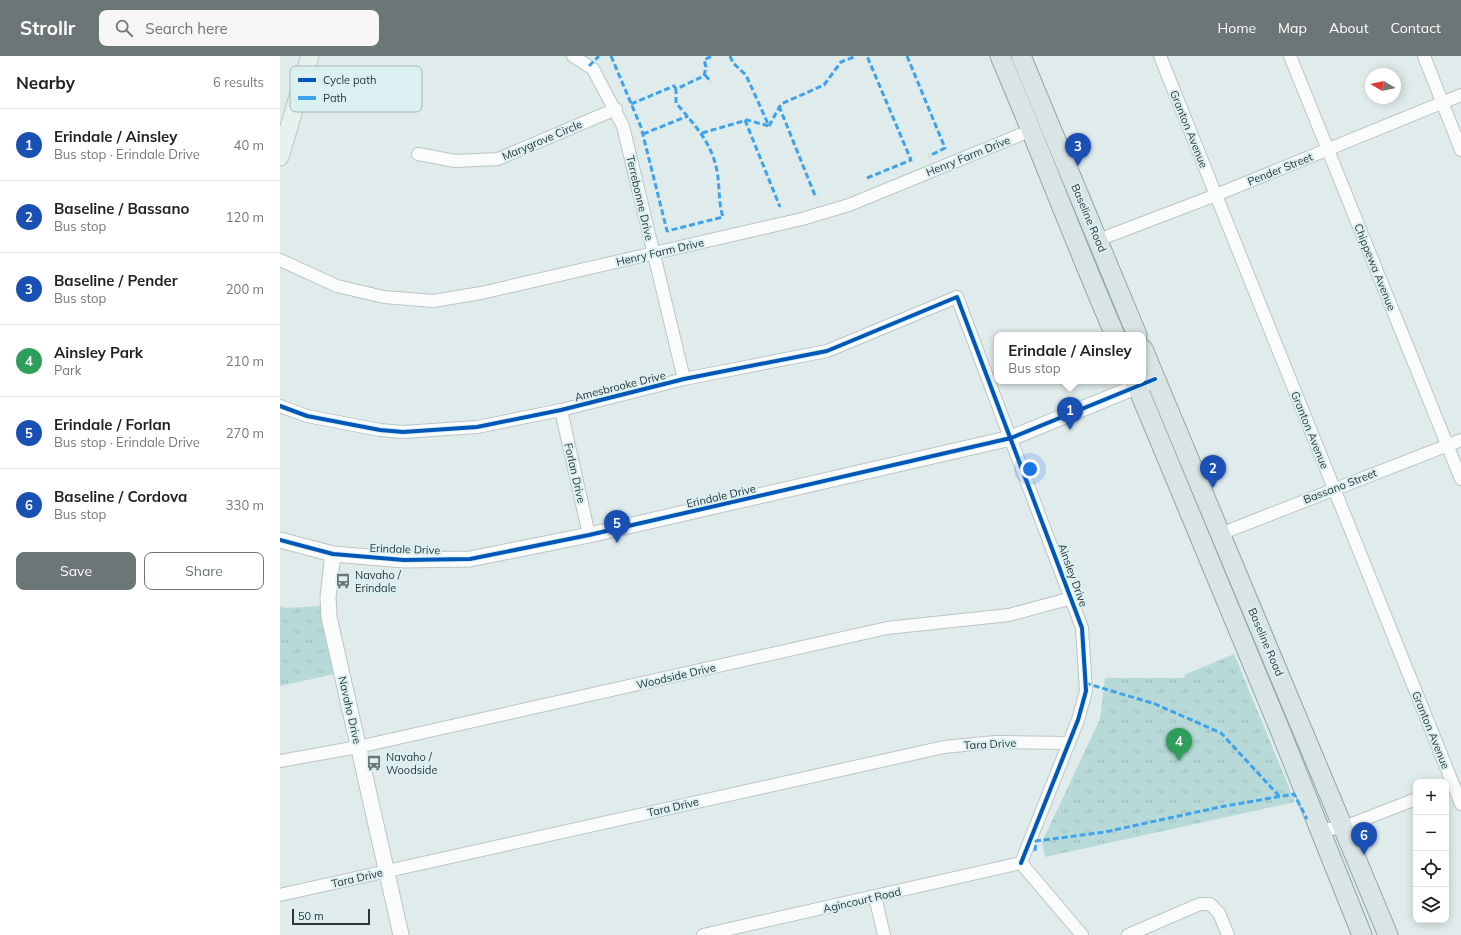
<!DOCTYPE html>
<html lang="en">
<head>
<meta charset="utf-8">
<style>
	:root { --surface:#fff; --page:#f6f6f6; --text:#222; --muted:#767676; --line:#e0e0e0; --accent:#6d7676 }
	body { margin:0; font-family:Mulish,sans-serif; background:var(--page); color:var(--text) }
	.controls { position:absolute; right:12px; bottom:12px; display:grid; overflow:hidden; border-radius:8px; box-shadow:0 2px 10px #0003 }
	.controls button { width:36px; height:36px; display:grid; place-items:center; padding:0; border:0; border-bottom:1px solid var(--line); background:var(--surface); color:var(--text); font:20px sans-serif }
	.compass { position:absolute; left:1085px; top:12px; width:36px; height:36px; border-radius:50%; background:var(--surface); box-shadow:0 2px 10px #0003; rotate:279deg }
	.scale { position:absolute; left:12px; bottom:10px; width:78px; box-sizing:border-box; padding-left:4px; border:2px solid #2f3737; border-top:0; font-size:11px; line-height:14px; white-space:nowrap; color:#2f3737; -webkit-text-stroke:3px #dbf0f0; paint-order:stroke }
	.you { position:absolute; left:750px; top:413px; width:14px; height:14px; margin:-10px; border:3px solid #fff; border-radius:50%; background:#1a73e8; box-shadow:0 0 0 6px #1a73e833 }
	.badge { display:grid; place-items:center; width:26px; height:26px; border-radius:50%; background:var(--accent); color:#fff; font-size:13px; font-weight:700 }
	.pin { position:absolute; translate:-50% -33px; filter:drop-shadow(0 1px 2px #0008) }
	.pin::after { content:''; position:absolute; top:21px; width:14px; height:12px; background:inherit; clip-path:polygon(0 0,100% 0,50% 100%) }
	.popup { position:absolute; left:714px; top:276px; width:152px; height:52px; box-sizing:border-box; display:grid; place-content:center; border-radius:8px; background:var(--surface); filter:drop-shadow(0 1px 3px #0005); font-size:13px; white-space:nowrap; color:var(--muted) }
	.popup b { font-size:15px; color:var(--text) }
	.popup::after { content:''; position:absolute; left:50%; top:100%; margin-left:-8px; border:8px solid transparent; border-top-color:var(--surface) }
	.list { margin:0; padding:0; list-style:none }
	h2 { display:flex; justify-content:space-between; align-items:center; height:52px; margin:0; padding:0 16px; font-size:17px }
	h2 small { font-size:13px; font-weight:400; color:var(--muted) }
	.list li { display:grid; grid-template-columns:26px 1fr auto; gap:12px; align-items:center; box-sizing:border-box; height:72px; padding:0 16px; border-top:1px solid var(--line) }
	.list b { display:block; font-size:15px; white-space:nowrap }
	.list p { margin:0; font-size:13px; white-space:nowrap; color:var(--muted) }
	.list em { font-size:13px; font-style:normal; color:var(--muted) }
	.actions { display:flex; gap:8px; padding:12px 16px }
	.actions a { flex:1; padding:9px 0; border:1px solid var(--accent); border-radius:8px; text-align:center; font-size:14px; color:var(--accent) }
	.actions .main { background:var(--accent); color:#fff }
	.icon { flex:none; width:22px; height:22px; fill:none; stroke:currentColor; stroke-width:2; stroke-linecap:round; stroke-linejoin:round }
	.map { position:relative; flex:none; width:1181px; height:879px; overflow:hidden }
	header { display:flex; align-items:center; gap:24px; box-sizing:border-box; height:56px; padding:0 20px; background:var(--accent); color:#fff }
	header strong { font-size:19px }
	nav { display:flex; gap:22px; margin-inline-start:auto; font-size:14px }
	.search { width:280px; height:36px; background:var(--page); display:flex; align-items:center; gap:10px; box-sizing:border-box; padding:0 14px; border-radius:8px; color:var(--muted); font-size:15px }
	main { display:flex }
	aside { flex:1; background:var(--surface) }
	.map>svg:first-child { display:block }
	.park { fill:url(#park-tufts) }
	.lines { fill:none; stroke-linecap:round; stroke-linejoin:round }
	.minor-casing { stroke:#bcc5c4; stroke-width:14 }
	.tertiary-casing { stroke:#bcc5c4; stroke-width:17 }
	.secondary-casing { stroke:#bcc5c4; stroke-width:19 }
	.primary-casing { stroke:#8fa6a6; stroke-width:21 }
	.minor { stroke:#fafcfc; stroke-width:12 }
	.tertiary { stroke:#fafcfc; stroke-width:15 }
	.secondary { stroke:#e9f0f0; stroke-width:17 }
	.primary { stroke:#d9e4e4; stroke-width:19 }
	.quiet { stroke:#3ea3ec; stroke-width:3; stroke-dasharray:6 3; stroke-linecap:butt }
	.cycleway-casing { stroke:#dbf0f0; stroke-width:6 }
	.cycleway { stroke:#0057b8; stroke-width:4 }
	.labels { text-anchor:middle; stroke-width:4; stroke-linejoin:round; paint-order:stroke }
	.street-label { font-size:11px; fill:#2f3737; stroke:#dbf0f0 }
	.poi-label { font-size:11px; fill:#2f3737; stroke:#dbf0f0; text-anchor:start }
	.key { fill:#dbf0f0; stroke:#a7b8b8; stroke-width:1 }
	.key-label { font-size:11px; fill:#2f3737 }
</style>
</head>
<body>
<header>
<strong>Strollr</strong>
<div class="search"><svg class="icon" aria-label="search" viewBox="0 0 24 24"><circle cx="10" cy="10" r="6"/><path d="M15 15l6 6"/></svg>Search here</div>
<nav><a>Home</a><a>Map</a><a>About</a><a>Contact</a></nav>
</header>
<main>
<aside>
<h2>Nearby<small>6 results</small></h2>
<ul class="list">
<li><span class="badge" style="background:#1a4fb4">1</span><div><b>Erindale / Ainsley</b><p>Bus stop · Erindale Drive</p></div><em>40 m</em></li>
<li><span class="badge" style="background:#1a4fb4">2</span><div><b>Baseline / Bassano</b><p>Bus stop</p></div><em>120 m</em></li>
<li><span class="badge" style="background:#1a4fb4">3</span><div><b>Baseline / Pender</b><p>Bus stop</p></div><em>200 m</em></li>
<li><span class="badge" style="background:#2e9e5b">4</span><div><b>Ainsley Park</b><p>Park</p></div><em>210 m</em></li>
<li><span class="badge" style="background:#1a4fb4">5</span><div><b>Erindale / Forlan</b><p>Bus stop · Erindale Drive</p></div><em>270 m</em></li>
<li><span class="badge" style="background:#1a4fb4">6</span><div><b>Baseline / Cordova</b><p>Bus stop</p></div><em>330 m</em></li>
</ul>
<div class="actions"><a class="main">Save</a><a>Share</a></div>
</aside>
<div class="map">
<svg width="1181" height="879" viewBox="0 0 1181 879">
	<defs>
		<pattern id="park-tufts" width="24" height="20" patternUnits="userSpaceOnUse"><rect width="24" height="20" fill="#b7dad9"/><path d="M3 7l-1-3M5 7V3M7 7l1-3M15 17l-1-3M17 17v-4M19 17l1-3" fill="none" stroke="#9ebcbb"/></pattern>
	</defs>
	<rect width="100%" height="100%" fill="#e0ebeb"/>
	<g class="park">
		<path d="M0 550 6 552 42 550 41 559 54 618 0 630Z"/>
		<path d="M954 598 1015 746 765 801 762 786 820 663 825 622H905L904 619Z"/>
	</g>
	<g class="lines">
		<g class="minor-casing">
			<g id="minor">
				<path d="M293 0 313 13 343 70 404 323"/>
				<path d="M880 0 1181 748"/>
				<path d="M1010 0 1181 423"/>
				<path d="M1144 0 1181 94"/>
				<path d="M138 98 175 105 218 103 336 53"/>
				<path d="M818 184 936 139 1181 39"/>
				<path d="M0 204 57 230 104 241 153 245 201 237 522 163 569 149 752 74"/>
				<path d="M0 350 27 360 100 374 123 376 197 371 281 354 404 323 547 295 677 241 802 572 806 635 798 664 741 807"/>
				<path d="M281 354 309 479"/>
				<path d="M940 478 1181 384"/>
				<path d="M0 705 78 691 607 572 729 559 792 542"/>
				<path d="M1041 774 1064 771 1136 743"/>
				<path d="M741 807 802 879"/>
				<path d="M0 839 664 691 715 686 789 687"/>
				<path d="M595 841 604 879"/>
				<path d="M423 879 741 807"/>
				<path d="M848 879 920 848H930L939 857 948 879"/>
			</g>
		</g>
		<g class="tertiary-casing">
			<g id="tertiary">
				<path d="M0 484 53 498 124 504 190 503 309 479 731 382 875 323"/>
				<path d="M53 498 48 541 49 561 121 879"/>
			</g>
		</g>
		<g class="secondary-casing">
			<path id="secondary" d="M0 101 30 0"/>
		</g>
		<g class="primary-casing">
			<g id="primary">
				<path d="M720 0C760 93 795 187 835 279"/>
				<path d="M741 0 857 279"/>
				<path d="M863 293 1108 879"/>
				<path d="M855 325 1000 674 1082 879"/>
			</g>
		</g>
		<use href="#minor" class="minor"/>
		<use href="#tertiary" class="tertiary"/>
		<use href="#secondary" class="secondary"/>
		<use href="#primary" class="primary"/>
		<g class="quiet">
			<path d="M331 0 361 71 387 175 443 161C438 146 440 131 437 115 432 87 414 68 396 47V33L424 20 426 11 424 4 432 0"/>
			<path d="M450 0 453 7 466 19 489 70"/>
			<path d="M627 0 665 92 649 100"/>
			<path d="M309 10 319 0"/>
			<path d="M425 19 431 26"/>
			<path d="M351 48 394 30 396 33"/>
			<path d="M499 50 536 142"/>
			<path d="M465 64 500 151"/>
			<path d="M489 70 501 48 544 29 561 6 576 0"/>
			<path d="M422 77 467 64 489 70"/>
			<path d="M363 78 408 60"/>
			<path d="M587 122 631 104 587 0"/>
			<path d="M805 627 875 648 941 677 1000 741"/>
			<path d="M755 795 756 785 825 776 940 751 1014 738 1027 763"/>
		</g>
		<g class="cycleway-casing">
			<g id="cycleway">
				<path d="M0 350 27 360 100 374 123 376 197 371 281 354 404 323 547 295 677 241 802 572 806 635 798 664 741 807"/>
				<path d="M0 484 53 498 124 504 190 503 309 479 731 382 875 323"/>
			</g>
		</g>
		<use href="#cycleway" class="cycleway"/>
	</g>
	<defs>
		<g id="bus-bare" transform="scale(1.2)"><path d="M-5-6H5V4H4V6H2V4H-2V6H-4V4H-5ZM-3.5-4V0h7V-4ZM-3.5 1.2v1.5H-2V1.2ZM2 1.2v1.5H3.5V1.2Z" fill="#6d7676" stroke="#dbf0f0" stroke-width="2.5" paint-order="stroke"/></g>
	</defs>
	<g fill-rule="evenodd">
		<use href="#bus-bare" x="63" y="525"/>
		<use href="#bus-bare" x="94" y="707"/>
	</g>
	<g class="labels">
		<g class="street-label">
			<text transform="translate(909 73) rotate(68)" y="4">Granton Avenue</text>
			<text transform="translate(262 84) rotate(-23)" y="4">Marygrove Circle</text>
			<text transform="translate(688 100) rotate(-22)" y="4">Henry Farm Drive</text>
			<text transform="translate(1000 113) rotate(-22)" y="4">Pender Street</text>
			<text transform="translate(360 142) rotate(77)" y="4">Terrebonne Drive</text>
			<text transform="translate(809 162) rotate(67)" y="4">Baseline Road</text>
			<text transform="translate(380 196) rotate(-13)" y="4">Henry Farm Drive</text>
			<text transform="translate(1095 211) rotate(68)" y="4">Chippewa Avenue</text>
			<text transform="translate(340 330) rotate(-14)" y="4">Amesbrooke Drive</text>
			<text transform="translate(1030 374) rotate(68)" y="4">Granton Avenue</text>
			<text transform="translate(295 417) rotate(77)" y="4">Forlan Drive</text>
			<text transform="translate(1060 430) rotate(-21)" y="4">Bassano Street</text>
			<text transform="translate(441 440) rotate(-13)" y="4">Erindale Drive</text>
			<text transform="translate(125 493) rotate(2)" y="4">Erindale Drive</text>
			<text transform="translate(793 519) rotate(70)" y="4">Ainsley Drive</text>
			<text transform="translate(986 586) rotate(67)" y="4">Baseline Road</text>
			<text transform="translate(396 620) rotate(-13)" y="4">Woodside Drive</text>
			<text transform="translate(70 654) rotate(77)" y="4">Navaho Drive</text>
			<text transform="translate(1151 674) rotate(68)" y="4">Granton Avenue</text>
			<text transform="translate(710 688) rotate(-3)" y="4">Tara Drive</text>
			<text transform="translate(393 751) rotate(-13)" y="4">Tara Drive</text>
			<text transform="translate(77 822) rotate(-13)" y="4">Tara Drive</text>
			<text transform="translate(582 844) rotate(-13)" y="4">Agincourt Road</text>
		</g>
		<g class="poi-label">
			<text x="75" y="523">Navaho /<tspan x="75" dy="13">Erindale</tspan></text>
			<text x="106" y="705">Navaho /<tspan x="106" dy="13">Woodside</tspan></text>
		</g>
	</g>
	<rect x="10" y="10" width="132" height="46" rx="6" class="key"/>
	<rect x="18" y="22" width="18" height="4" fill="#0057b8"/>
	<rect x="18" y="40" width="18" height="4" fill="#3ea3ec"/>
	<g class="key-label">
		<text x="43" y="28">Cycle path</text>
		<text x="43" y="46">Path</text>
	</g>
</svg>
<div class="controls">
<button>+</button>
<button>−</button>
<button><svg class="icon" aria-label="locate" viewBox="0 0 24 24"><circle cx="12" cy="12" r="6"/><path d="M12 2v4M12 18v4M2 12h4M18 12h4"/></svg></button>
<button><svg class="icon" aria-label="layers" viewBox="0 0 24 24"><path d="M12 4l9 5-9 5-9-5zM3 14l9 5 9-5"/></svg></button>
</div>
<svg class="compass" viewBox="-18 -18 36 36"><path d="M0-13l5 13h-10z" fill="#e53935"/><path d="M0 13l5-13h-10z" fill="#767676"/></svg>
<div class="scale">50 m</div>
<div class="you"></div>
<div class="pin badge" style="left:790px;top:374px;background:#1a4fb4">1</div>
<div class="popup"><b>Erindale / Ainsley</b>Bus stop</div>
<div class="pin badge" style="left:933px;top:432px;background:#1a4fb4">2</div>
<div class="pin badge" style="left:798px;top:110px;background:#1a4fb4">3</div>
<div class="pin badge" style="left:899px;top:705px;background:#2e9e5b">4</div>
<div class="pin badge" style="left:337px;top:487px;background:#1a4fb4">5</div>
<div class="pin badge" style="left:1084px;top:799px;background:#1a4fb4">6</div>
</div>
</main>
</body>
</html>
